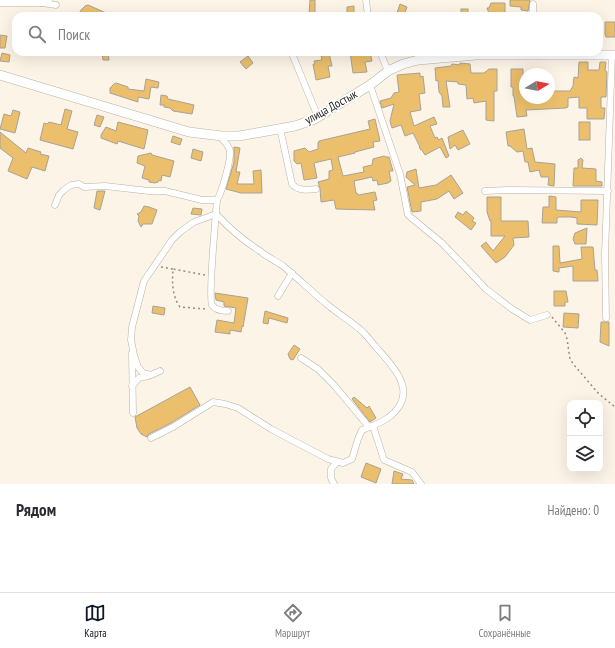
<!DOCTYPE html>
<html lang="ru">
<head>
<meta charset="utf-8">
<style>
	:root { --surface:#fff; --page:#f7f7f7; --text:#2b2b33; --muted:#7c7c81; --line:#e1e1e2; --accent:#111827 }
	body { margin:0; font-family:"PT Sans Narrow",sans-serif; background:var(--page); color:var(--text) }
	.controls { position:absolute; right:12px; bottom:12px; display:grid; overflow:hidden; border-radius:8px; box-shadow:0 4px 16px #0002 }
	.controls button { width:36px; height:36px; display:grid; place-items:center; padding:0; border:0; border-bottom:1px solid var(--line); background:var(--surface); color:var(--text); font:20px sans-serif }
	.compass { position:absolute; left:519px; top:68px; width:36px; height:36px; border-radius:50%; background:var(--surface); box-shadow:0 4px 16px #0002; rotate:80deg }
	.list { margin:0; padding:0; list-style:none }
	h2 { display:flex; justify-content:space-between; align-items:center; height:52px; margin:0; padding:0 16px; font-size:17px }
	h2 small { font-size:13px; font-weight:400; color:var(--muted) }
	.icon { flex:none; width:22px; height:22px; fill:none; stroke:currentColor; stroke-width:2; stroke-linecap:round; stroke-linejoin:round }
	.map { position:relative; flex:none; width:615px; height:484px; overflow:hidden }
	.search { position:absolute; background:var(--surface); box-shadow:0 4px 16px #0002; left:12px; right:12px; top:12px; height:44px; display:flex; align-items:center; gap:10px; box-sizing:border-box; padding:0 14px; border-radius:12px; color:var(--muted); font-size:15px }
	.sheet { height:108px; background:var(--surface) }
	nav { display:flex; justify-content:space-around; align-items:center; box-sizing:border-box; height:56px; border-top:1px solid var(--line); background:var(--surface); font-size:11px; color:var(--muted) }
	nav a { display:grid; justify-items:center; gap:2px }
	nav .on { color:var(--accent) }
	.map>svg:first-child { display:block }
	.building { fill:#ebbf6c; stroke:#a9a295 }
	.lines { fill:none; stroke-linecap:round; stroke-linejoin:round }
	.minor-casing { stroke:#b8b1a4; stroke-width:7 }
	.secondary-casing { stroke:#b8b1a4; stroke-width:10 }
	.path { stroke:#928d84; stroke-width:1.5; stroke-dasharray:2 3; stroke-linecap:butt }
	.minor { stroke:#fff; stroke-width:6 }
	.secondary { stroke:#fff; stroke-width:9 }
	.labels { text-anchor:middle; stroke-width:3.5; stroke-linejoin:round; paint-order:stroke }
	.street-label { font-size:12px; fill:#282520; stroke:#fff }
</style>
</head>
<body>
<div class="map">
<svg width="615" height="484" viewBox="0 0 615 484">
	<rect width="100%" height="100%" fill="#fcf5e7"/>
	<g class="building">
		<path d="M310 0H315V15H309Z"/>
		<path d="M510 0H530L528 11 521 10V7L510 6Z"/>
		<path d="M491 3H505V16H490L487 8H489Z"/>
		<path d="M400 4 407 7 404 15 397 13Z"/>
		<path d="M88 5 113 16H78L81 10 85 6Z"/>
		<path d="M354 6V16H347V7Z"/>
		<rect x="461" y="9" width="7" height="7"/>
		<path d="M605 22H615V37H606L605 34Z"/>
		<path d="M0 35 7 36 5 48H0Z"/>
		<path d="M102 52H108L109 60H103Z"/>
		<path d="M350 52H370L372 61 365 62 367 72 353 73Z"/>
		<path d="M2 53 10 55 9 62 0 61Z"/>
		<path d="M329 53 332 66H328L330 77 316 80 313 64H315L314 61 322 60 321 55Z"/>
		<path d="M248 56 253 63 246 69 240 62Z"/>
		<path d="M579 62H588V70H599L600 62H606L605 70 607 72 606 97H601V108H605L604 119H587V108H579V97L568 98V107L566 108 526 110 527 116 517 117 514 96H513V87H511V69H523V88L525 93V98H549V91H570L573 86 574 77 578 78Z"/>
		<path d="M460 63 470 64 471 73H484L489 69H497V91H494V121L486 120V101L474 103 473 98 467 99 466 85 458 84V82L446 81 450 107H443L442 96 439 92 438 80 436 81 435 68 451 66 452 64 460 65Z"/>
		<path d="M420 73V77L423 76 425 93 419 94 421 110 410 112 414 126 434 117 437 124 430 126 435 138 437 137 439 140 442 138 449 156 446 158 440 147 425 155 422 150 420 149 419 145 413 133 405 136 401 125 392 128 390 121 394 104 382 108 380 101 391 98 394 93 399 92 397 75Z"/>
		<path d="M146 79 159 82 158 88 151 87 149 99 138 97V102L110 93V88L114 84 116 83 128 87V89L144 91Z"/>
		<path d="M161 95 167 96 168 99 194 105 192 114 173 111 170 108 164 107V105H160Z"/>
		<path d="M65 109 72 111 67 129 78 132 73 149 40 140 44 123 47 124 49 122 61 125Z"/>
		<path d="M13 110 20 112 15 133 0 129 4 114 11 116Z"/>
		<path d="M97 115 104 117 100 127 94 125Z"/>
		<path d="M375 119 380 141 373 142 374 147 355 152V153L338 157 343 176 364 172 363 167 372 165 373 159 384 156 386 157H389L393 171H389L391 181 388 183 378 185 377 180 373 181 372 177 354 181 356 193H357L358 195 375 192 377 200 373 201 375 210 336 209 334 200 321 202 320 188 318 182 329 179V171L333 170 331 159 314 163 317 178 304 180 301 163 297 164 294 161V151L305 148 309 152 318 149V143L319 141 370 129 368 121Z"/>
		<path d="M118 122 148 130 144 149 118 141 117 144 101 138V135L106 127 116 131Z"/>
		<rect x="579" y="122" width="11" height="18"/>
		<path d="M524 129 527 149 532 148 535 162 555 164 554 186 548 185 549 177H541L539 170 530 172 528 162H525L523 151 517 152 510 146H508L506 132Z"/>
		<path d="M463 130 470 144 458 150 455 145 450 149 448 137Z"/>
		<path d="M0 132 26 153 28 148 41 152 40 154 49 156 45 171 32 167 27 179 8 171 13 158 0 148Z"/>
		<path d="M173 136 182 139 180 145 171 142Z"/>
		<path d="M234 147 240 148 236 172H240L237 184H254L253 171 261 170 262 193H241L226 189 234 162Z"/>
		<path d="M193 149 203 152 201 161 191 158Z"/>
		<path d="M151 153 152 155 174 161 170 177 162 175 161 181 159 180 158 182 155 183 149 182V180L142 178 145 166 137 163 138 156Z"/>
		<path d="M581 158 583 160 582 168 596 169V181L602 182V186H573L574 168H578V160Z"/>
		<path d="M416 169 419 188 436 185 451 175 463 193 454 199 449 191 437 199 421 202V211L412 212 407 187 415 185 406 177 407 172Z"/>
		<path d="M97 191H105L100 210 94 208Z"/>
		<path d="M549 196 556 197V210L581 212V200H598L597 225 577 224V218L571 217H559L557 218V223H542L543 207H549Z"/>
		<path d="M487 197H501V221H528L529 237 513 238 514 245 505 257 496 263 481 246 486 242 493 251 505 236H491V221H490L487 212Z"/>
		<path d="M144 206 149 207 157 210 152 224H143L141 227 138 221 139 216 137 214 141 212Z"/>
		<path d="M193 208 202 209 201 215 191 214Z"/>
		<path d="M466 211 474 218 472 221 476 223 471 230 455 217 458 212 463 215Z"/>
		<path d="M587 228 586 244H575L573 239 575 233Z"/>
		<path d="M553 246H559L560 263 582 259 581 247H593L595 270H597L598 281H573V266L559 268V272L553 271Z"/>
		<path d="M554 291H566L568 302H565V306H554Z"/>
		<path d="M215 293 248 298 243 327 242 326 241 332 230 330V334L215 332 217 320 234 323 236 308 224 306V302L216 300Z"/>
		<path d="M153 306 165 308 164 315 152 313Z"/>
		<path d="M265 311 288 318 287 323 269 318 268 324 263 323Z"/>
		<path d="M564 313 579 314 578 328 563 327Z"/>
		<path d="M601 322H609V346L600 342Z"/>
		<path d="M294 345 300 349 293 360 290 359 288 354Z"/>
		<path d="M190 387 200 405 171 423 149 434 147 437 141 434 137 428 135 417Z"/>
		<path d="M354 397 367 408 369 406 376 418 370 422 352 399Z"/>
		<path d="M366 463 381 469 376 483 361 477Z"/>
		<path d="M394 471 403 474 401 479 412 480 414 484H392Z"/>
	</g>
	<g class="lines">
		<g class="minor-casing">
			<g id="minor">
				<path d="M366 0 368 16"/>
				<path d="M0 3H42L49 0"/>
				<path d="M42 3 56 5"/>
				<path d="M533 16V4"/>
				<path d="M380 52 388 71"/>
				<path d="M293 56 318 117"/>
				<path d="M370 85 400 174 408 215 442 243 486 289 512 309 530 320 547 315"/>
				<path d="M280 128 292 184C298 191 308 190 316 189"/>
				<path d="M485 191 507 190 608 191"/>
				<path d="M217 200C216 213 208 298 212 305 215 310 223 311 228 311"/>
				<path d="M55 205 59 195 64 190 71 185 79 184 84 187 105 186 149 191H165L202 200H217C222 192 231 160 230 151 229 145 223 140 219 136"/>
				<path d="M278 296 292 273"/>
				<path d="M606 318 605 254 612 55"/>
				<path d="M132 353 133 413"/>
				<path d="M301 358 318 369 334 385 369 427"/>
				<path d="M132 386 139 378 148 376"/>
				<path d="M373 426 384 460 412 472 421 484"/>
				<path d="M151 438 173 427 213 402 225 404 238 408 271 429 328 459 343 463 352 459 358 439 362 430C377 424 393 419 401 403 411 382 387 360 375 346 371 341 367 336 363 332 352 322 340 315 329 306 313 293 299 279 283 266 276 261 267 257 260 251 244 241 229 228 216 214L194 222 180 232 172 240 144 281 132 327 131 340 134 355 138 367 143 373 151 375 160 371"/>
				<path d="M334 484 331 478V469L337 462"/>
			</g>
		</g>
		<g class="secondary-casing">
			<path id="secondary" d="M0 75 189 132 222 136H239L295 126 315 119 370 85 388 71 403 64 418 60 476 55H615"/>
		</g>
		<g class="path">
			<path d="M161 267 173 269"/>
			<path d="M205 275 173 269C172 282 172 296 180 307L206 309"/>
			<path d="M552 317 565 333 567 339 570 359 574 365 599 394 615 407"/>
		</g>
		<use href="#minor" class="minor"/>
		<use href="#secondary" class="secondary"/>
	</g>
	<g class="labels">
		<g class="street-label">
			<text transform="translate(331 107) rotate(-29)" y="4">улица Достык</text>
		</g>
	</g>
</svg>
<div class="controls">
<button><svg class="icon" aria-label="locate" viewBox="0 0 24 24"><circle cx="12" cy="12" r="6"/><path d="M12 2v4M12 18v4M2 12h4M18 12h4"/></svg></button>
<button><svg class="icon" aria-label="layers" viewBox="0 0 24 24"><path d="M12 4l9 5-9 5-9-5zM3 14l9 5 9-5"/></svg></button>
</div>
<svg class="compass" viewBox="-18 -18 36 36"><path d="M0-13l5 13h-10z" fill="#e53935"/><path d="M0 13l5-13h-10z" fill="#7c7c81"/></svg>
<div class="search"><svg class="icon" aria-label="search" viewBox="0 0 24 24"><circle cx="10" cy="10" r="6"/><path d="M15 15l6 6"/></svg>Поиск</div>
</div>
<section class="sheet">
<h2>Рядом<small>Найдено: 0</small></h2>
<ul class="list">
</ul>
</section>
<nav>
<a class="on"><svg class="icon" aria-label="map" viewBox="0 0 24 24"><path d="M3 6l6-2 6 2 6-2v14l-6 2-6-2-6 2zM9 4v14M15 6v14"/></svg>Карта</a>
<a><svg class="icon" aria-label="directions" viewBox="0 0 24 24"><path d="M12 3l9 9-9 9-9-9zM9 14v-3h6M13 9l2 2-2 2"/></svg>Маршрут</a>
<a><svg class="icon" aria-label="saved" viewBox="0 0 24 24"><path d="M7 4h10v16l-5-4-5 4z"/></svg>Сохранённые</a>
</nav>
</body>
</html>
